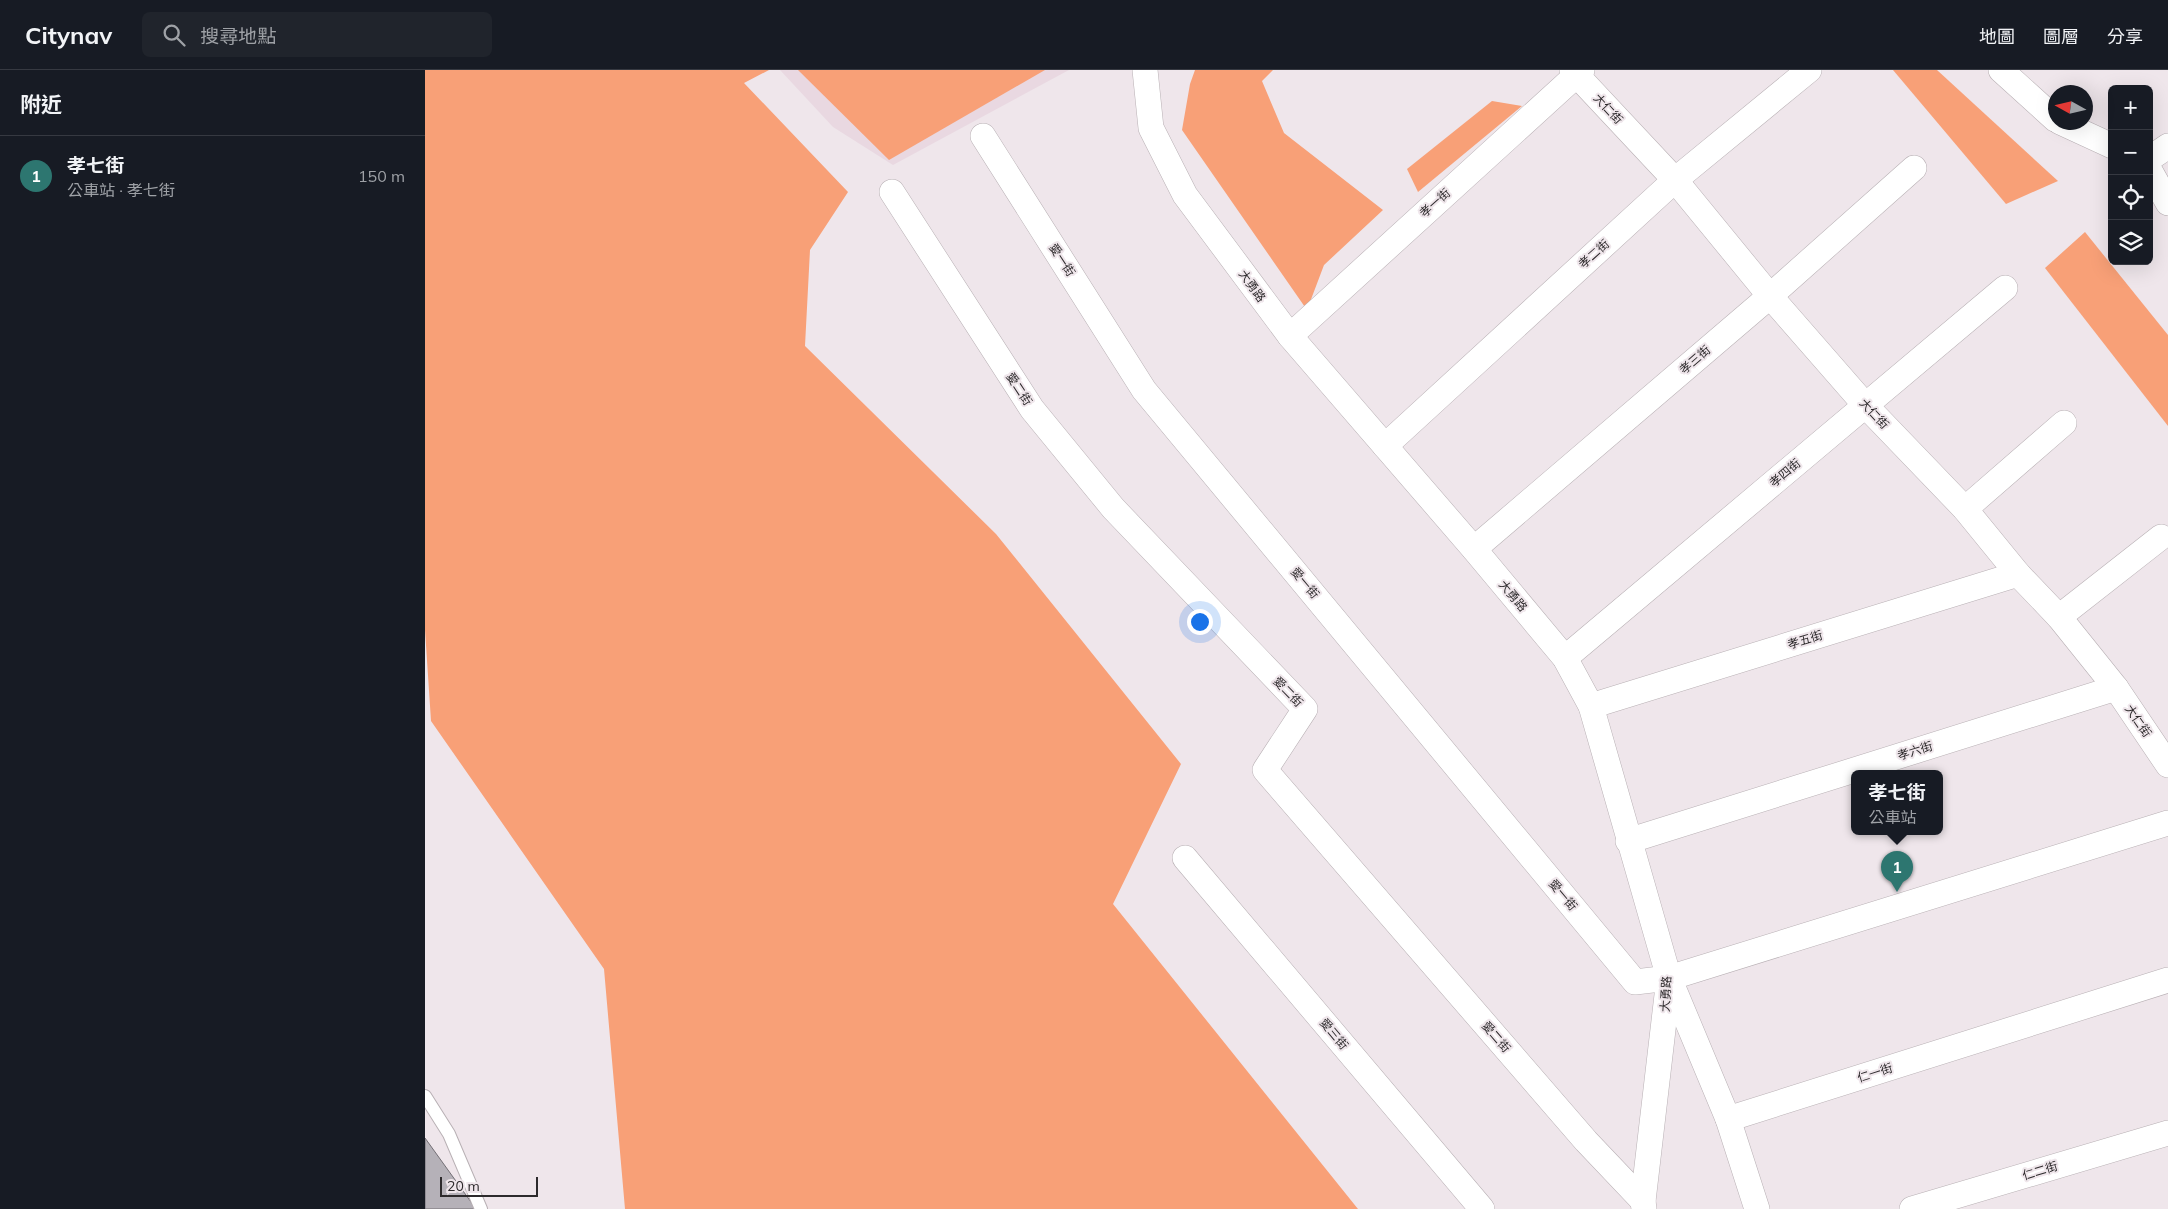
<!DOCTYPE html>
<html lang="zh-TW">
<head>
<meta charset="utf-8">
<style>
	:root { --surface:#171b24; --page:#20242c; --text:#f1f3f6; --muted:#9ea1a6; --line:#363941; --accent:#2d7670 }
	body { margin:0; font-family:Mulish,"Noto Sans TC",sans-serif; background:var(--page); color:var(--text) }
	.controls { position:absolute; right:15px; top:15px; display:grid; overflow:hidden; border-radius:8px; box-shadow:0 5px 20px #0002 }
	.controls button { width:45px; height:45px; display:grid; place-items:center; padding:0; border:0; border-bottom:1px solid var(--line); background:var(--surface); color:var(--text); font:25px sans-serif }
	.compass { position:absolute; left:1623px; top:15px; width:45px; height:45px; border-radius:50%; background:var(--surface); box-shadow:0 5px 20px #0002; rotate:278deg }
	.scale { position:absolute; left:15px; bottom:12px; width:98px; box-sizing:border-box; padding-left:5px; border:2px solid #2d2a2c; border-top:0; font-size:14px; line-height:18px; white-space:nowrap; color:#2d2a2c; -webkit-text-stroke:4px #efe6eb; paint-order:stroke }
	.you { position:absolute; left:774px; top:551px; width:18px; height:18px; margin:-12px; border:4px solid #fff; border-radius:50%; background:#1a73e8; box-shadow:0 0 0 8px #1a73e833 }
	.badge { display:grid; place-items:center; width:32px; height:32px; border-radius:50%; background:var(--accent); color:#fff; font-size:16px; font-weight:700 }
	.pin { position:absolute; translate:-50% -41px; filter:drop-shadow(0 1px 2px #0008) }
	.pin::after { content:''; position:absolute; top:26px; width:18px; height:15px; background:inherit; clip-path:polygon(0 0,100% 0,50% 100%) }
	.popup { position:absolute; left:1426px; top:700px; width:92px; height:65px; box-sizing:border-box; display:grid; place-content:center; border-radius:8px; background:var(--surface); filter:drop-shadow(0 1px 4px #0005); font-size:16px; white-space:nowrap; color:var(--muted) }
	.popup b { font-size:19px; color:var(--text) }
	.popup::after { content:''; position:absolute; left:50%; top:100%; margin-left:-10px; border:10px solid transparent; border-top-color:var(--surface) }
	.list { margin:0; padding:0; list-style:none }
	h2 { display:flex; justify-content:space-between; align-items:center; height:65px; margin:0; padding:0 20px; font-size:21px }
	h2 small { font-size:16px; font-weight:400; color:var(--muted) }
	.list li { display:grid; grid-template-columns:32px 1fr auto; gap:15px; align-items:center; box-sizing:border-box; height:80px; padding:0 20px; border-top:1px solid var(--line) }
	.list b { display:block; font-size:19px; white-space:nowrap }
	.list p { margin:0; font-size:16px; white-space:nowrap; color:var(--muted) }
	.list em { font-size:16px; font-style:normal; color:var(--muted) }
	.icon { flex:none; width:28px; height:28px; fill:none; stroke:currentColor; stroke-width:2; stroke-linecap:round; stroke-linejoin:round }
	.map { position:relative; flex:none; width:1743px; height:1139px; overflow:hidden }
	header { display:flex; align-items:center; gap:30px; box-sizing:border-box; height:70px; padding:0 25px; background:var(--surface); border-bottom:1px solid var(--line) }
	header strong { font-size:24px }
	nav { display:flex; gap:28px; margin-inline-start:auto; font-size:18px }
	.search { width:350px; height:45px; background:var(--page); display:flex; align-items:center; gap:12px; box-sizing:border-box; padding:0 18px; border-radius:8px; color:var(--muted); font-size:19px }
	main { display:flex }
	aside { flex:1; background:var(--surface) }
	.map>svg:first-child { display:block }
	.built { fill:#e9d8e1 }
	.green { fill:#f8a077 }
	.building { fill:#b5b1b8; stroke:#736f75 }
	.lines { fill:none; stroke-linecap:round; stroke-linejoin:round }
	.lane-casing { stroke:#b8b0b4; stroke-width:14 }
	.street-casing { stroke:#b8b0b4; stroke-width:26 }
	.lane { stroke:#fff; stroke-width:12 }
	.street { stroke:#fff; stroke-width:25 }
	.labels { text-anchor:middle; stroke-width:4; stroke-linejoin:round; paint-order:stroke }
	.street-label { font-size:12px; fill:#2d2a2c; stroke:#efe6eb }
</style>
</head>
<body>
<header>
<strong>Citynav</strong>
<div class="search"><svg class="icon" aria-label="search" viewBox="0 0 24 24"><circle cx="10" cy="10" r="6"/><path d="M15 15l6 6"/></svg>搜尋地點</div>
<nav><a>地圖</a><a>圖層</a><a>分享</a></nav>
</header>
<main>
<aside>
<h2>附近<small></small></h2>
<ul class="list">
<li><span class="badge">1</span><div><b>孝七街</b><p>公車站 · 孝七街</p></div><em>150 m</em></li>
</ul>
</aside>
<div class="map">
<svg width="1743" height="1139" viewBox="0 0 1743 1139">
	<rect width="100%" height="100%" fill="#efe6eb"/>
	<path class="built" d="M355 0H644L468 95 408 57Z"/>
	<g class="green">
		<path d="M0 0H344L319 13 423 122 385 180 380 276 571 464 756 694 688 834 933 1139H200L179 899 6 651 0 560Z"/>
		<path d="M373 0H620L464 90Z"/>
		<path d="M770 0H848L837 11 859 63 958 140 899 195 882 240 757 60 765 14Z"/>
		<path d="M1468 0H1512L1633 111 1581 134Z"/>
		<path d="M1067 31 1097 36 993 122 982 99Z"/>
		<path d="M1660 162 1743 265V356L1620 198Z"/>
	</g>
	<path class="building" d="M0 1068 51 1139H0Z"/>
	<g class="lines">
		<g class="lane-casing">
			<path id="lane" d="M0 1026 24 1064 56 1139"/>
		</g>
		<g class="street-casing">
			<g id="street">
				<path d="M720 0 726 58 760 125 865 266 1049 479 1140 588 1166 636 1244 908 1218 1131 1219 1139"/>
				<path d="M1147 0 1250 110 1345 226 1441 336 1540 439 1593 504 1634 547 1691 618 1743 695"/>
				<path d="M1576 0 1630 49"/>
				<path d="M1635 52 1687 76"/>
				<path d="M558 66 719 320 1210 912 1244 908 1743 753"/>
				<path d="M1724 89 1743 76"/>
				<path d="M1724 99 1743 133"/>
				<path d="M467 122 607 339 688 438 880 639 840 700 1161 1071 1218 1131"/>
				<path d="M865 266 1157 0"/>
				<path d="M960 376 1250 110 1384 0"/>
				<path d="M1540 439 1639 353"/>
				<path d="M1049 479 1345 226 1489 98"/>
				<path d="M1634 547 1736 467"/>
				<path d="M1140 588 1580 218"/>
				<path d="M1166 636 1593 504"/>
				<path d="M1203 771 1691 618"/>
				<path d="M760 788 1057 1139"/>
				<path d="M1245 910 1303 1049 1332 1139"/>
				<path d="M1303 1049 1743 910"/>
				<path d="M1487 1139 1743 1063"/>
			</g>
		</g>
		<use href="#lane" class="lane"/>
		<use href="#street" class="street"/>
	</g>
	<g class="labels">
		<g class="street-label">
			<text transform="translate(1183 39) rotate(47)" y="4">大仁街</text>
			<text transform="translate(1010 133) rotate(-42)" y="4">孝一街</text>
			<text transform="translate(1169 184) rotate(-42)" y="4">孝二街</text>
			<text transform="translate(637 190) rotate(57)" y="4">愛一街</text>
			<text transform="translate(827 216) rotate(54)" y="4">大勇路</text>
			<text transform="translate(1270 290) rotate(-41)" y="4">孝三街</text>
			<text transform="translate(594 319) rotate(57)" y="4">愛二街</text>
			<text transform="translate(1449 344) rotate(47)" y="4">大仁街</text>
			<text transform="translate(1360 403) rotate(-40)" y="4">孝四街</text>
			<text transform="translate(880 513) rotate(50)" y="4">愛一街</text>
			<text transform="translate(1088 526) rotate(50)" y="4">大勇路</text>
			<text transform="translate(1380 570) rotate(-17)" y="4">孝五街</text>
			<text transform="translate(863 622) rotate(46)" y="4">愛二街</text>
			<text transform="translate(1713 651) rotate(55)" y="4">大仁街</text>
			<text transform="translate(1490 681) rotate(-17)" y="4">孝六街</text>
			<text transform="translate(1138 825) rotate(50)" y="4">愛一街</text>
			<text transform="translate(1241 924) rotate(-87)" y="4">大勇路</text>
			<text transform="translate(909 964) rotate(50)" y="4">愛三街</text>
			<text transform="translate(1071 967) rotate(49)" y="4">愛二街</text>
			<text transform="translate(1450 1003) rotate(-18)" y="4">仁一街</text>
			<text transform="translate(1615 1101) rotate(-17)" y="4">仁二街</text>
		</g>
	</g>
</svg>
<div class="controls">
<button>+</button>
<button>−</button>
<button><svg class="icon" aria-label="locate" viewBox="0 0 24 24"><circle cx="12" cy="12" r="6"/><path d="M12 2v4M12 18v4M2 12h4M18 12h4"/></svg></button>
<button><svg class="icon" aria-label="layers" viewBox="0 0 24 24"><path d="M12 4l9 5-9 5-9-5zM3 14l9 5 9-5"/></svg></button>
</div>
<svg class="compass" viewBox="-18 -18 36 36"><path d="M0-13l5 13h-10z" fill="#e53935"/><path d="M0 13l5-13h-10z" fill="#9ea1a6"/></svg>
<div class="scale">20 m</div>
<div class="you"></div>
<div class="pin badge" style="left:1472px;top:822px">1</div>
<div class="popup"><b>孝七街</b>公車站</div>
</div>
</main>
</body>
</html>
